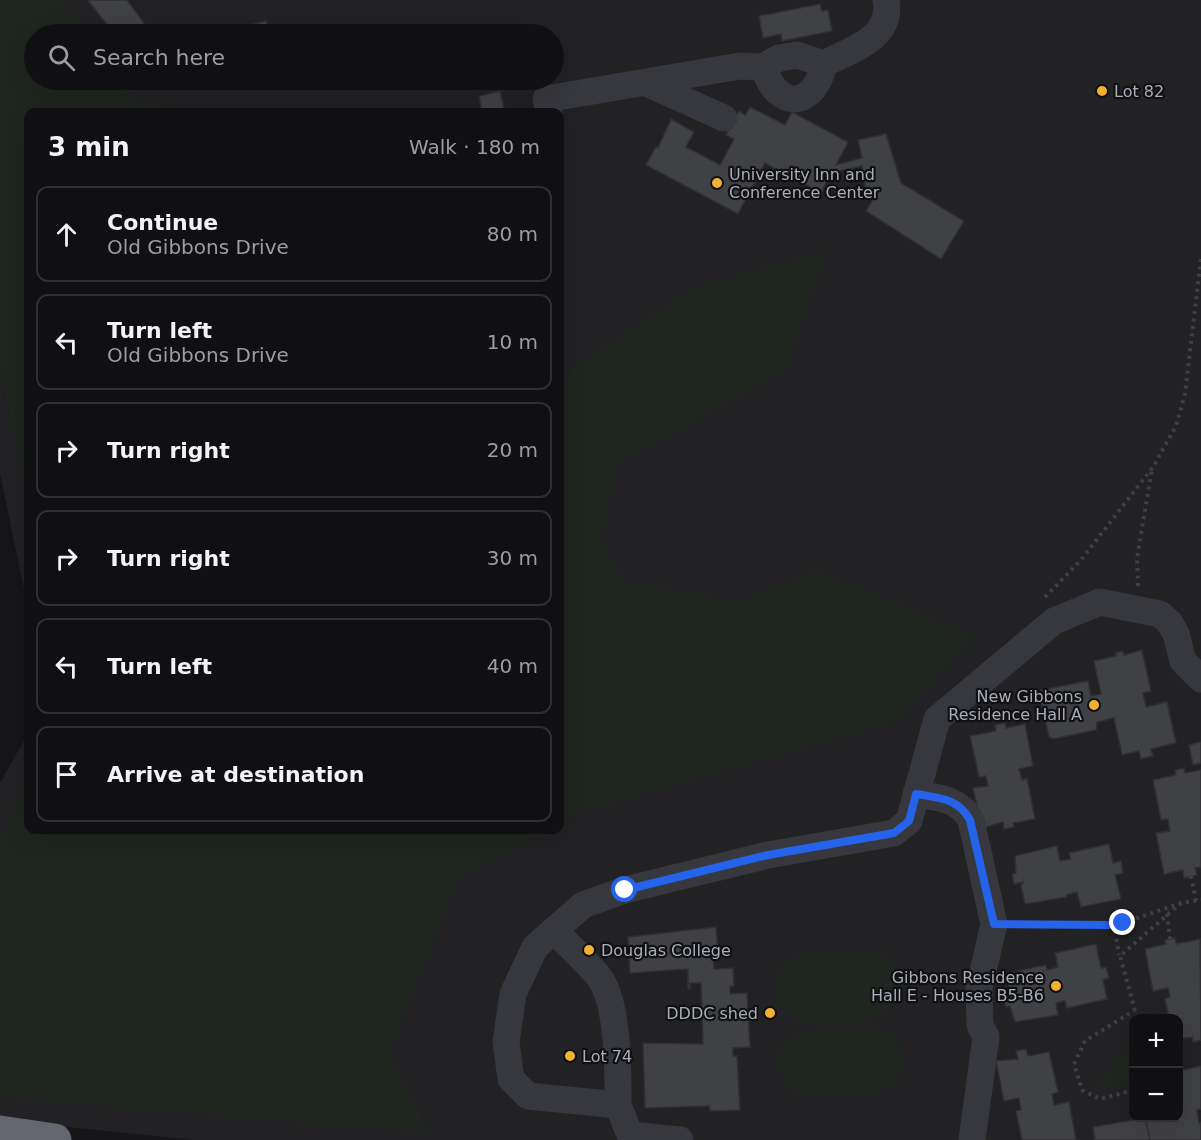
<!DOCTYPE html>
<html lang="en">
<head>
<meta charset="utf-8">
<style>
	:root { --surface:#101012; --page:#1e1e20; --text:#f1f3f6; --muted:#9c9d9f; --line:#303032 }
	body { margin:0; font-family:"DejaVu Sans",sans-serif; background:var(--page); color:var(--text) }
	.controls { position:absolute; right:18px; bottom:18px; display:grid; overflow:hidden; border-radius:12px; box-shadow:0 6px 24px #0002 }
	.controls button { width:54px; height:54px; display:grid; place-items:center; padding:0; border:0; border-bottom:2px solid var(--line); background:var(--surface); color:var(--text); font:30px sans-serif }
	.stop { position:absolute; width:18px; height:18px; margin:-14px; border:4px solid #2563eb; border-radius:50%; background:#fff }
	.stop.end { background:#2563eb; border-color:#fff; box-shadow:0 2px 6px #0008 }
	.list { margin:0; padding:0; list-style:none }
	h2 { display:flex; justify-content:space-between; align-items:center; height:78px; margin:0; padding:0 24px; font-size:26px }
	h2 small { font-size:20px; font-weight:400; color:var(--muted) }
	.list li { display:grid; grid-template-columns:39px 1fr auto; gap:18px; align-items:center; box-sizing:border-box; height:96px; margin:0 12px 12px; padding:0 12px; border:2px solid var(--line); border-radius:12px }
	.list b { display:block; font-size:22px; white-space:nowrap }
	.list p { margin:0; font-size:20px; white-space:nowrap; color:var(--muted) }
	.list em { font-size:20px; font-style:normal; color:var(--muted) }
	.icon { flex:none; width:33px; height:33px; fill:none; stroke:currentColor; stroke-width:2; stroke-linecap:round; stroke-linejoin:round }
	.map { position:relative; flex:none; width:1201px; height:1140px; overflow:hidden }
	.search { position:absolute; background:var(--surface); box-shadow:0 6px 24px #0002; left:24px; top:24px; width:540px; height:66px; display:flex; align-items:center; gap:15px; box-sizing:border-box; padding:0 21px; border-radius:33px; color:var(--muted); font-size:22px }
	.panel { position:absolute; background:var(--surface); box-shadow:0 6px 24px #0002; left:24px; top:108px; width:540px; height:726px; border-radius:12px }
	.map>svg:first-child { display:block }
	.built { fill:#222225; fill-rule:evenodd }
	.green { fill:#1e261f }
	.building { fill:#404145; stroke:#303034; stroke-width:1.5 }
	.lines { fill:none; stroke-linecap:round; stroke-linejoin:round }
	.path { stroke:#3d3f44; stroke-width:4; stroke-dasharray:3 4.5; stroke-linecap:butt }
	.minor { stroke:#37383d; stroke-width:27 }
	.highway { stroke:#63666e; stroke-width:33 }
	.route { stroke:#2563eb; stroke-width:8 }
	.poi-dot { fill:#f2b134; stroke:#111113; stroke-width:2 }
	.labels { text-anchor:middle; stroke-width:4.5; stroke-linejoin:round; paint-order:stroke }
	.poi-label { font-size:16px; fill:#a8adb8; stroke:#111113; text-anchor:start }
</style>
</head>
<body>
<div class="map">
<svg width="1201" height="1140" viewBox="0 0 1201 1140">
	<rect width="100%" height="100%" fill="#161618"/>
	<path class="built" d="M0 0H1201V1140H194L0 1120V783L26 737 28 727V830H560V112H28V608L0 474ZM34 34H554V80H34ZM1134 1018H1178V1118H1134Z"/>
	<g class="green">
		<path d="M0 0H59L85 34H34V80H119L139 105 306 112H28V503L0 371Z"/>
		<path d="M826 252 785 370 617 464 600 539 625 582 739 602 817 571 974 636 899 720 583 811 560 823V378L695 288Z"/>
		<path d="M28 781V830H548L459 876 388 1053 430 1133 0 1097V835Z"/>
		<path d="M868 951C911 959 909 1004 872 1020L798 1023C785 1012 774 1002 777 984 783 943 837 952 868 951Z"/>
		<path d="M874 1028C911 1037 912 1080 876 1092 861 1092 810 1097 798 1092 789 1088 781 1078 779 1068 770 1019 846 1029 874 1028Z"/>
		<path d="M1123 1046C1144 1072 1123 1103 1096 1085Z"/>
	</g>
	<g class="building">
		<path d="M88 0H127L144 23 129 34H114Z"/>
		<path d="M820 4 822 11 828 10 832 31 782 41 781 34 763 38 759 16Z"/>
		<path d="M266 21 269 34H216Z"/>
		<path d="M500 91 505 112H482L479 96Z"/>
		<path d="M750 107 785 125 792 112 848 142 836 165 862 158 858 140 886 134 901 183 964 221 941 259 866 211 872 201V197L867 198 862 166 831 173 821 193 765 163 738 214 646 165 656 147 658 148 671 119 694 132 686 147 720 165 734 139 726 135 739 111 745 115Z"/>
		<path d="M1142 650 1151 691 1143 693 1146 707 1167 702 1176 743 1151 749 1153 756 1141 759 1139 751 1122 755 1114 718 1097 722 1096 730 1053 739 1049 737 1039 693 1041 690 1088 681 1091 696 1101 694 1094 661 1116 656 1115 653 1123 651 1124 655Z"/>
		<path d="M1005 723 1006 728 1025 724 1033 766 1019 769 1022 780 1027 778 1035 819 1013 823 1014 827 1004 829 1003 822 982 828 973 788 988 786 986 776 979 777 970 736 996 731 995 725Z"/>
		<path d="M1201 742V763L1193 765 1189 745Z"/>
		<path d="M1184 768 1185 773 1201 770V867L1195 868 1197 875 1184 878 1183 870 1164 874 1156 833 1170 831 1168 819 1161 820 1153 780 1176 775 1175 770Z"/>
		<path d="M1109 844 1113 863 1121 861 1123 873 1115 875 1121 899 1081 907 1077 892 1066 895 1067 897 1025 904 1021 886 1023 882 1014 884 1012 874 1016 873 1015 856 1057 846 1060 861 1071 859 1069 853Z"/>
		<path d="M716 927 718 954H713L714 969 733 968 734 986H730V994L747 993 750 1047 733 1048V1056H737L740 1110 710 1111 709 1106 645 1108 643 1043 703 1044 701 983H689L691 989 688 988V969L630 973 628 937Z"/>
		<path d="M1175 938 1176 944 1200 939 1201 1040 1193 1042 1192 1037 1178 1039V1018H1169L1165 999 1170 997 1168 988 1153 991 1145 949 1166 944 1165 940Z"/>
		<path d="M1096 944 1101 968 1106 967 1109 978 1103 980 1107 999 1067 1008 1065 1001 1056 1003 1058 1015 1015 1022 1010 1006 1006 1007 1003 997 1012 995 1005 974 1046 965 1047 970 1058 967 1055 953Z"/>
		<path d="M774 1009V1017L766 1018V1010Z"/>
		<path d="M1026 1049 1028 1056 1049 1052 1058 1092 1052 1094 1054 1105 1069 1102 1076 1140H1022L1016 1111 1021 1110 1019 1098 1004 1101 996 1061 1018 1059 1016 1051Z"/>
		<path d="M1182 1065 1183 1070 1201 1066V1109L1197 1110 1199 1123 1201 1122V1140H1150L1145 1118H1178V1066Z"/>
		<path d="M1145 1118 1150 1140H1095L1093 1127Z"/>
	</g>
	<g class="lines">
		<g class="path">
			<path d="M1138 586 1137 558 1152 469"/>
			<path d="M1045 597 1081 560 1153 467 1176 426 1185 394 1201 258"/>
			<path d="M1191 876 1196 901"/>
			<path d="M1167 914 1170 939"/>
			<path d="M1017 924 1108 925 1123 923 1181 903"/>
			<path d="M1114 924 1119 955"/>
			<path d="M1137 1018 1120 956 1181 903 1201 900"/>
			<path d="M1134 1090 1100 1099 1082 1090 1074 1064 1085 1041 1135 1010"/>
		</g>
		<g class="minor">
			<path d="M763 67C767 75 771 87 778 92 802 112 820 85 824 64"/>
			<path d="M646 83 724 118"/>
			<path d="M549 112 546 99 740 66 763 67 779 58 797 55 824 64C851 49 893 39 886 0"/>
			<path d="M916 794C939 798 958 798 971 820L994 924 979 988 980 1025 986 1037 972 1140"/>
			<path d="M554 930C569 946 586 961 599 977 619 1003 618 1074 618 1105"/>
			<path d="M680 1140 630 1135 618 1105 528 1096 511 1079 506 1042 513 994 535 947 583 905 625 890 768 855 894 833 909 821 937 719 1054 621 1100 602 1160 614 1170 623 1176 634 1183 661 1201 679"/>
		</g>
		<path class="highway" d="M0 1132 55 1140"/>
	</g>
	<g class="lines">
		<path class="route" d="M625 890 768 855 894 833 909 821 916 794C939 798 958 798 970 820L994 924 1108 925 1123 923"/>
	</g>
	<g class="poi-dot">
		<circle cx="1102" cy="91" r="6"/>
		<circle cx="717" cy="183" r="6"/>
		<circle cx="1094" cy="705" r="6"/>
		<circle cx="589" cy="950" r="6"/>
		<circle cx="1056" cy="986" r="6"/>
		<circle cx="770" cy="1013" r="6"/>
		<circle cx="570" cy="1056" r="6"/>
	</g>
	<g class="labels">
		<g class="poi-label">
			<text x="1114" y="97">Lot 82</text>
			<text x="729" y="180">University Inn and<tspan x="729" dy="18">Conference Center</tspan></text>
			<text x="1082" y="702" text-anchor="end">New Gibbons<tspan x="1082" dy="18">Residence Hall A</tspan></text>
			<text x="601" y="956">Douglas College</text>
			<text x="1044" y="983" text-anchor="end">Gibbons Residence<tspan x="1044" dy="18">Hall E - Houses B5-B6</tspan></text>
			<text x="758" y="1019" text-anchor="end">DDDC shed</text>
			<text x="582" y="1062">Lot 74</text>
		</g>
	</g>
</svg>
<div class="controls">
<button>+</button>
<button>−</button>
</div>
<div class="stop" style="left:625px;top:890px"></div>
<div class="stop end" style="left:1123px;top:923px"></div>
<div class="search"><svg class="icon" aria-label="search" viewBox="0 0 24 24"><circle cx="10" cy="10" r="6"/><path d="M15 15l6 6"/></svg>Search here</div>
<section class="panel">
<h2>3 min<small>Walk · 180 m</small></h2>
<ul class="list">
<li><svg class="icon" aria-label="ahead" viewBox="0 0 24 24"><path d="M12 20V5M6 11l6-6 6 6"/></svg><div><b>Continue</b><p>Old Gibbons Drive</p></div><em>80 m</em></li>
<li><svg class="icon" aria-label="left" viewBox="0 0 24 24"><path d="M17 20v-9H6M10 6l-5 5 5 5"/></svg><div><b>Turn left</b><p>Old Gibbons Drive</p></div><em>10 m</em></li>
<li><svg class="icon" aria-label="right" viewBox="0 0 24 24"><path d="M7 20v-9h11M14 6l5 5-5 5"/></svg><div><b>Turn right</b></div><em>20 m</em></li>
<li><svg class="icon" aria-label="right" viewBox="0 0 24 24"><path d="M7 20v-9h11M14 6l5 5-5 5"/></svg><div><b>Turn right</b></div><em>30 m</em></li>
<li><svg class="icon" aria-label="left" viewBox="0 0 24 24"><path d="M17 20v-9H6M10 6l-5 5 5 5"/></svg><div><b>Turn left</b></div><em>40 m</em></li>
<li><svg class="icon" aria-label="arrive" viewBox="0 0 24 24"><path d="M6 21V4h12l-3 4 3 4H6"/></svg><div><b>Arrive at destination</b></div></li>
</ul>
</section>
</div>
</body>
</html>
